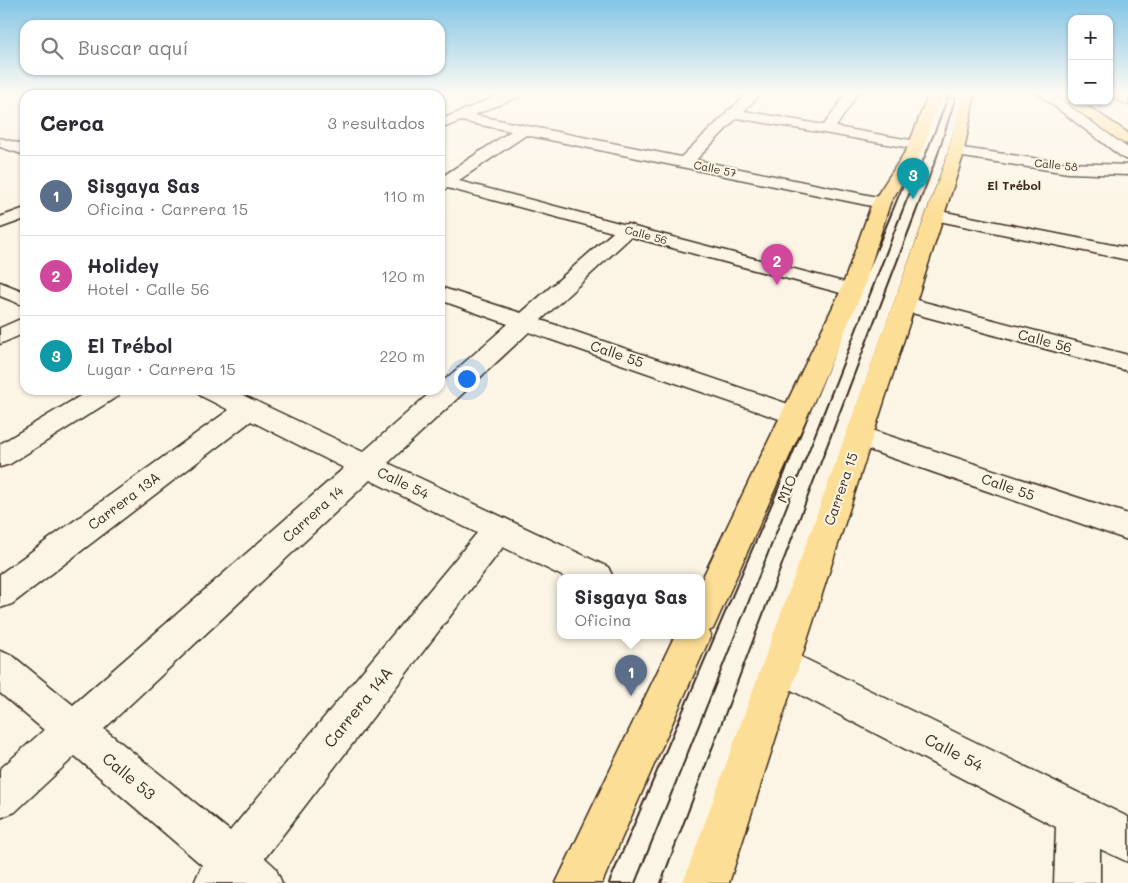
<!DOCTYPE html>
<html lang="es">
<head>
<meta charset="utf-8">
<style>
	:root { --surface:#fff; --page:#f7f7f7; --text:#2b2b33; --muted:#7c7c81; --line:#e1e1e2; --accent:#3b2a1e }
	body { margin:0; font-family:Mali,sans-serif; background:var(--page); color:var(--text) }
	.controls { position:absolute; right:15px; top:15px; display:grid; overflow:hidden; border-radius:10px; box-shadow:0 1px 4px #0004 }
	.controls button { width:45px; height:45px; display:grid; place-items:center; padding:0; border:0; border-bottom:1px solid var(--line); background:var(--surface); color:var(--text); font:25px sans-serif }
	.you { position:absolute; left:466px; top:378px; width:18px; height:18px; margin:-12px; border:4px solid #fff; border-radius:50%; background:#1a73e8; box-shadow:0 0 0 8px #1a73e833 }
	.badge { display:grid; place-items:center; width:32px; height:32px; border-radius:50%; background:var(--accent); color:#fff; font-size:16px; font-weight:700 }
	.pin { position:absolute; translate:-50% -41px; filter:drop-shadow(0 1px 2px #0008) }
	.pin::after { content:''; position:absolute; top:26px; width:18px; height:15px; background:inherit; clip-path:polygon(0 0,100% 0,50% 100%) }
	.popup { position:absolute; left:557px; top:574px; width:148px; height:65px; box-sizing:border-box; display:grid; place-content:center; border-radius:10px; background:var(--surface); filter:drop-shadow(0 1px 4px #0005); font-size:16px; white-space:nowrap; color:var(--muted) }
	.popup b { font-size:19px; color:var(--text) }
	.popup::after { content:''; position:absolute; left:50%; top:100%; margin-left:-10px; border:10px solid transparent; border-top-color:var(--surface) }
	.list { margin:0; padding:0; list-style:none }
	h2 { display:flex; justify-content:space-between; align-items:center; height:65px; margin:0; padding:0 20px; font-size:21px }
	h2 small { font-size:16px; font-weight:400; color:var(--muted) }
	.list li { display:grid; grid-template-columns:32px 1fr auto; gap:15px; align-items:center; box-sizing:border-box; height:80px; padding:0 20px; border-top:1px solid var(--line) }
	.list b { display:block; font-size:19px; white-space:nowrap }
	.list p { margin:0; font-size:16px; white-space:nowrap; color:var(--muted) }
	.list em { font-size:16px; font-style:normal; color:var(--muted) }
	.icon { flex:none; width:28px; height:28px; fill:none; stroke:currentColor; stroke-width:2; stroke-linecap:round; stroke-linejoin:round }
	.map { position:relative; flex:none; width:1128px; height:883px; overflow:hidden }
	.search { position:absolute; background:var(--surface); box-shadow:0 1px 4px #0004; left:20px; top:20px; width:425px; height:55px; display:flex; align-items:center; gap:12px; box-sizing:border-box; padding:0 18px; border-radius:15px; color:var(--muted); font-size:19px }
	.panel { position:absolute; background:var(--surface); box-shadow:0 1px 4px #0004; left:20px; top:90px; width:425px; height:305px; border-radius:15px }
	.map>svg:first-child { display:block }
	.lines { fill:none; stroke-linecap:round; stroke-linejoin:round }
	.lane-casing { stroke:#3b2a1e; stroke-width:4 }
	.street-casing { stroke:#3b2a1e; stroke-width:3 }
	.secondary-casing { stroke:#3b2a1e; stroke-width:3 }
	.primary-casing { stroke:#3b2a1e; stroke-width:3 }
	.lane { fill:#fcf5e5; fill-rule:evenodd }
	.street { fill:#fcf5e5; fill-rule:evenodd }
	.secondary { fill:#fcf5e5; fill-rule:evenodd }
	.primary { fill:#fdde96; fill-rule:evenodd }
	.labels { text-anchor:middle; stroke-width:4; stroke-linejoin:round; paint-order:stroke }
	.far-street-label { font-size:11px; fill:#3b2a1e; stroke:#fcf5e5 }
	.far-neighbourhood-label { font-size:12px; font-weight:bold; fill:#3b2a1e; stroke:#fcf5e5 }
	.street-label { font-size:14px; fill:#3b2a1e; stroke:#fcf5e5 }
	.near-street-label { font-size:16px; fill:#3b2a1e; stroke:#fcf5e5 }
</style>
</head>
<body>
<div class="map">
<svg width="1128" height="883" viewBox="0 0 1128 883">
	<rect width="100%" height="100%" fill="#fcf5e5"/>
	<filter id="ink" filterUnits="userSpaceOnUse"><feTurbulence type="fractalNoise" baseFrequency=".02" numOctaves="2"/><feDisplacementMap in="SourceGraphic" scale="10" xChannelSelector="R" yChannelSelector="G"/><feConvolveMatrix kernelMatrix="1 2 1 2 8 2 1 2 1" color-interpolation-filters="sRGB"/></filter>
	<g filter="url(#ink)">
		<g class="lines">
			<g class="lane-casing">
				<g id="lane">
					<path d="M942 93H948C931 143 908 191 890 240 807 455 721 669 634 883H610L777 494Z"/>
					<path d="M958 93H964L947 154 686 883H662L939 154Z"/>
				</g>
			</g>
			<g class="street-casing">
				<g id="street">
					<path d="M175 93H194L193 95H174Z"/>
					<path d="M329 93H348L349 95H330Z"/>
					<path d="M395 93H412L411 95H394Z"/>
					<path d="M505 93H521L520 96 474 115 681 157 726 114 727 110 731 109 748 93H761L744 111 824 125 846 93H858L836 127 916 141 921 142 923 145 921 148 916 149 737 118 696 160 887 199 890 203 887 207 881 208 526 135 446 189 440 190V178L511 131 461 121 440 129V120Z"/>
					<path d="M0 138 25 145V155L0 147Z"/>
					<path d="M955 147 1068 163 1128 165V175L1068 173 950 155 947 152 950 149Z"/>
					<path d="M25 208V219L0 228V217Z"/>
					<path d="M935 210 1128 248V260L929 219 926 215 929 211Z"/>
					<path d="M627 224 634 226 636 230 634 234 541 320 803 409 807 415 803 421 794 424 785 421 529 332 388 463 608 567 613 577H564L503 547 265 858 275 867 282 883H194L202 865 75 756 15 812 0 818V769L44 730 0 693V651L13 656 73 705 344 468 251 421 12 604 0 608V574L229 410 201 396 197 390H232L363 452 433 390H440V384L508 324 440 300V287L521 313 620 226ZM370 480 477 533 230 831 104 729Z"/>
					<path d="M0 282 25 292V306L0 296Z"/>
					<path d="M905 297 1128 355V371L897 309 894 304 897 299Z"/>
					<path d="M25 317V333L0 344V328Z"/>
					<path d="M90 390H122L118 396 10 464 0 467V444Z"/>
					<path d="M859 426 1128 514V540L849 443 845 436 849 429Z"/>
					<path d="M781 647 1128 817V862L1100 849V883H1054L1056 827 768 678 763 665 768 652Z"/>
				</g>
			</g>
			<g class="secondary-casing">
				<g id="secondary">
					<path d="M105 93H124L125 95H106Z"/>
					<path d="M946 93H973L974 95 968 99 947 96Z"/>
					<path d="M1037 93H1051L1128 148V160L1123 158Z"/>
					<path d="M1121 93H1128V98L1123 97Z"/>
					<path d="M440 176 859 286 863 290 859 294 852 296 440 186Z"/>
				</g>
			</g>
			<g class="primary-casing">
				<g id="primary">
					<path d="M929 93H941L923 149 890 203 863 290 718 618 713 629 709 631 711 635 602 883H556L675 635H701V581L841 290 872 203 907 149Z"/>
					<path d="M963 93H975L963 156 729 883H683L947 156Z"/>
					<path d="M1053 93H1067L1072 96V101H1080L1128 133V144L1123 143Z"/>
					<path d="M1109 93H1123L1128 96V105L1109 96Z"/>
				</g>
			</g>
			<use href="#lane" class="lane"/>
			<use href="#street" class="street"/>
			<use href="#secondary" class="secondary"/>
			<use href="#primary" class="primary"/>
		</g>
	</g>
	<linearGradient id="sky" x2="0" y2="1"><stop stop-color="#82c4e5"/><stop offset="0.43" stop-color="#fefaf3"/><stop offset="1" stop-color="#fefaf3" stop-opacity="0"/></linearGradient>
	<rect width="1128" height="216" fill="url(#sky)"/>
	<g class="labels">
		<g class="far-street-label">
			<text transform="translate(1056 165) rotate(6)" y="4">Calle 58</text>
			<text transform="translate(715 169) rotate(12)" y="4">Calle 57</text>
			<text transform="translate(646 235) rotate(15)" y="4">Calle 56</text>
		</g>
		<g class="far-neighbourhood-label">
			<text x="1014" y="190">El Trébol</text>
		</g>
		<g class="street-label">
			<text transform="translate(1045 341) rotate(15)" y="5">Calle 56</text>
			<text transform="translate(617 354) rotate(19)" y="5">Calle 55</text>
			<text transform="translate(403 483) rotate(26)" y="5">Calle 54</text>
			<text transform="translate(1008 487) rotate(19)" y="5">Calle 55</text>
			<text transform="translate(787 489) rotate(-67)" y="5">MIO</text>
			<text transform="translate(841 489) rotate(-71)" y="5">Carrera 15</text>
			<text transform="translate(124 501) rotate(-37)" y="5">Carrera 13A</text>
			<text transform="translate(313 514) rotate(-42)" y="5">Carrera 14</text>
		</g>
		<g class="near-street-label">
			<text transform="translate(358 707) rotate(-51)" y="6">Carrera 14A</text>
			<text transform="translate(954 752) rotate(27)" y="6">Calle 54</text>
			<text transform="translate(129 776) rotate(40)" y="6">Calle 53</text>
		</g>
	</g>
</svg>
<div class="controls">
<button>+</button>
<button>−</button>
</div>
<div class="you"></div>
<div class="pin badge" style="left:631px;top:696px;background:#5c6f8a">1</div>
<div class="popup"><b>Sisgaya Sas</b>Oficina</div>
<div class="pin badge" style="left:777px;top:285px;background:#d1479c">2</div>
<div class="pin badge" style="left:913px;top:199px;background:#0f9aa8">3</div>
<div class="search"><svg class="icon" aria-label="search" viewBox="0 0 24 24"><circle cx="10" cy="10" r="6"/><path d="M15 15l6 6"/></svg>Buscar aquí</div>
<section class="panel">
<h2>Cerca<small>3 resultados</small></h2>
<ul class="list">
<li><span class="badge" style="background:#5c6f8a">1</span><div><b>Sisgaya Sas</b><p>Oficina · Carrera 15</p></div><em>110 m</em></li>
<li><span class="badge" style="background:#d1479c">2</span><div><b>Holidey</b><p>Hotel · Calle 56</p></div><em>120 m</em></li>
<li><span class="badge" style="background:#0f9aa8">3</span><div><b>El Trébol</b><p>Lugar · Carrera 15</p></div><em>220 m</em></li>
</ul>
</section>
</div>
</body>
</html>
